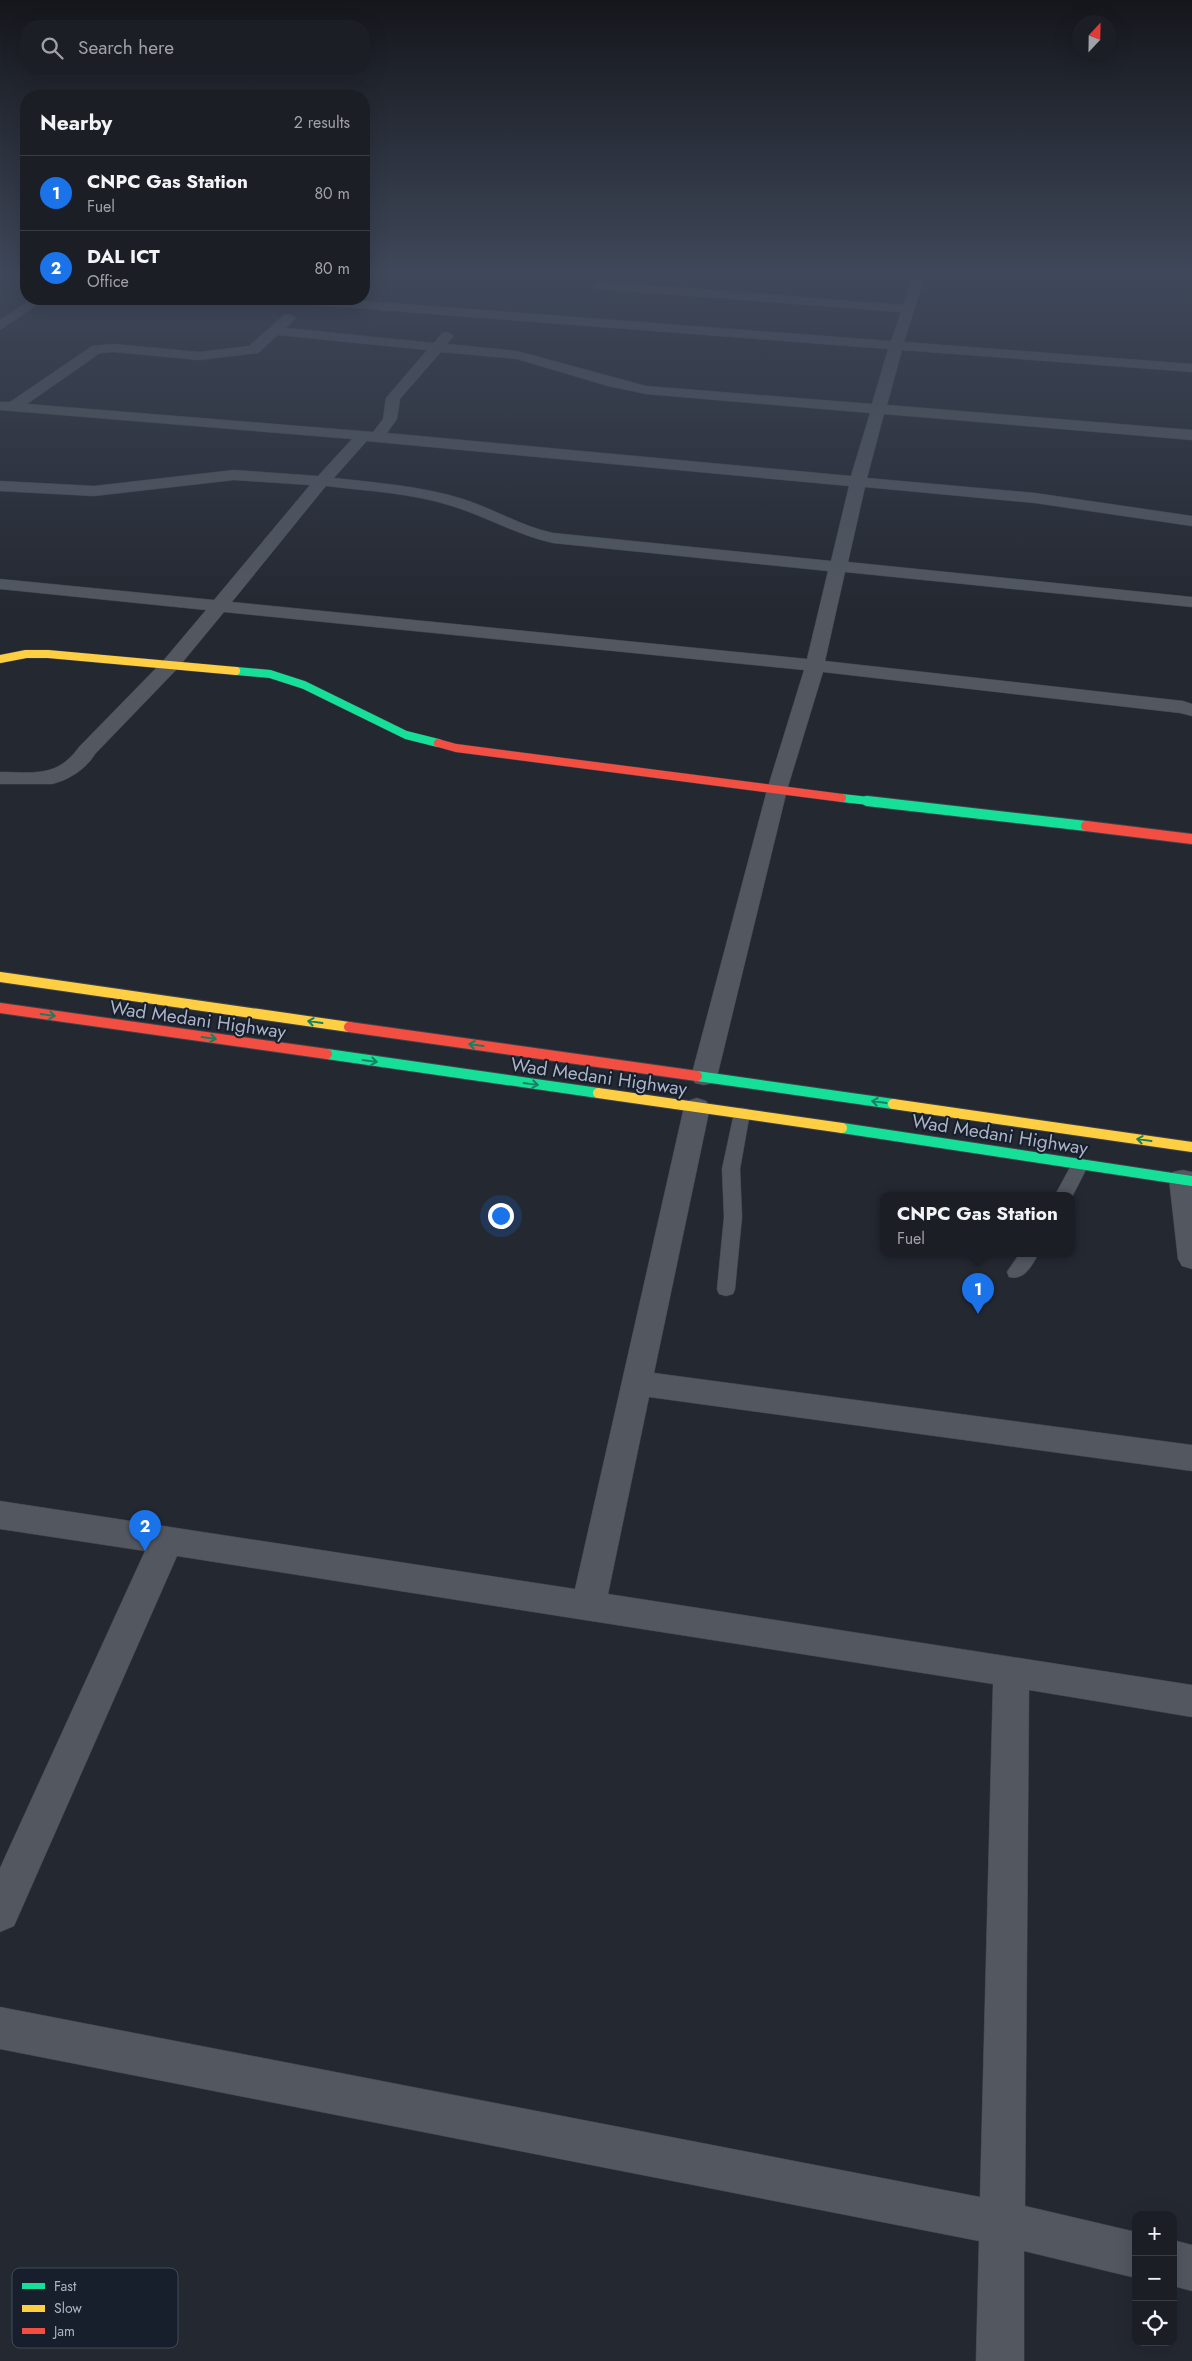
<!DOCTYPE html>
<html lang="en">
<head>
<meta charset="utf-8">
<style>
	:root { --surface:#1b1e25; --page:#282b32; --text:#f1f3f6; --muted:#a0a2a7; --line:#393c42; --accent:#1a73e8 }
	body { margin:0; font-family:Jost,sans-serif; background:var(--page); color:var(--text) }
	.controls { position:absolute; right:15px; bottom:15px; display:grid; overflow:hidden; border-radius:10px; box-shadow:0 5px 20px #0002 }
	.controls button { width:45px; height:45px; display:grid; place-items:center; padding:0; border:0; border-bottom:1px solid var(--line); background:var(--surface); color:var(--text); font:25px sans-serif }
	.compass { position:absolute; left:1072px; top:15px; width:45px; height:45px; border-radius:50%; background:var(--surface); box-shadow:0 5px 20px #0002; rotate:22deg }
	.you { position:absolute; left:500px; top:1215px; width:18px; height:18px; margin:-12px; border:4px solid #fff; border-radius:50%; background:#1a73e8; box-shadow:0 0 0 8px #1a73e833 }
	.badge { display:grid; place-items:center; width:32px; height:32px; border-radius:50%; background:var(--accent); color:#fff; font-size:16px; font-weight:700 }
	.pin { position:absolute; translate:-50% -41px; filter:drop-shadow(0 1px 2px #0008) }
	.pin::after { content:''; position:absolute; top:26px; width:18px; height:15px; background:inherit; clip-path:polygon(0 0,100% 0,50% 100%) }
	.popup { position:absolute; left:880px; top:1192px; width:195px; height:65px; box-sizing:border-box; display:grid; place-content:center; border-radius:10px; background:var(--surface); filter:drop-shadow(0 1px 4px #0005); font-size:16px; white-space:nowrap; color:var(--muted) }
	.popup b { font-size:19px; color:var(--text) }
	.popup::after { content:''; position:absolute; left:50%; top:100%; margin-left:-10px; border:10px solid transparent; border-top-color:var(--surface) }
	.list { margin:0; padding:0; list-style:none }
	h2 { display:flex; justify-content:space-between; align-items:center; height:65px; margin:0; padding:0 20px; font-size:21px }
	h2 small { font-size:16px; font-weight:400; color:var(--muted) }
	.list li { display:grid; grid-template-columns:32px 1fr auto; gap:15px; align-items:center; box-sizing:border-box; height:75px; padding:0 20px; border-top:1px solid var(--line) }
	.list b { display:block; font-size:19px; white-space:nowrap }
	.list p { margin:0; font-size:16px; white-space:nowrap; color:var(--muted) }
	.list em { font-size:16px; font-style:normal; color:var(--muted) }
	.icon { flex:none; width:28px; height:28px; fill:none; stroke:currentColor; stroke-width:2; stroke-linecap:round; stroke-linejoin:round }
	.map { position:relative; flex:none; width:1192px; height:2361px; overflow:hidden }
	.search { position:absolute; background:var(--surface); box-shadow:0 5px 20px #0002; left:20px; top:20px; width:350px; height:55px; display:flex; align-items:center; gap:12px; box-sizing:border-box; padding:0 18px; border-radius:20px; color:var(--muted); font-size:19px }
	.panel { position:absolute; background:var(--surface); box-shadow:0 5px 20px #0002; left:20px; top:90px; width:350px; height:215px; border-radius:20px }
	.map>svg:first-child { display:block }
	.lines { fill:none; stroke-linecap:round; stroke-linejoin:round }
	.lane-casing { stroke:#40434a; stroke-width:1 }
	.street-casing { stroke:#40434a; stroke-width:1 }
	.fast-far1-casing { stroke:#40434a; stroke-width:9 }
	.fast-casing { stroke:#40434a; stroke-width:12 }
	.slow-far1-casing { stroke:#40434a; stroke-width:9 }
	.slow-casing { stroke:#40434a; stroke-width:12 }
	.jam-far1-casing { stroke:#40434a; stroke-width:9 }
	.jam-casing { stroke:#40434a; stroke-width:12 }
	.lane { fill:#525760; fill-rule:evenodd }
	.street { fill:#525760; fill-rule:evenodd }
	.fast-far1 { stroke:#16e098; stroke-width:8 }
	.fast { stroke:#16e098; stroke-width:10 }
	.slow-far1 { stroke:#ffcf43; stroke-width:8 }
	.slow { stroke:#ffcf43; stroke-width:10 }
	.jam-far1 { stroke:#f24e42; stroke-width:8 }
	.jam { stroke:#f24e42; stroke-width:10 }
	.oneway { stroke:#167f62 }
	.labels { text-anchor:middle; stroke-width:4; stroke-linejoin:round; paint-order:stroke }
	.street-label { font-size:19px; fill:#abb3c5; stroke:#171e2c }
	.key { fill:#171e2c; stroke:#434b5a; stroke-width:1 }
	.key-label { font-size:14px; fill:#abb3c5 }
</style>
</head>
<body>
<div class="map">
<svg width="1192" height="2361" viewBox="0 0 1192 2361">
	<rect width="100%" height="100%" fill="#242831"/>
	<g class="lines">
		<g class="lane-casing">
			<g id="lane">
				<path d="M742 1108 748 1109 750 1113 740 1169 742 1217 735 1289 733 1294 726 1296 719 1294 717 1289 724 1217 722 1169 734 1113 736 1109Z"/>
				<path d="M1080 1158 1086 1160 1089 1164 1072 1197 1055 1195 1074 1160Z"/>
				<path d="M1020 1253H1039C1032 1265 1025 1281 1009 1277L1007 1272Z"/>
			</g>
		</g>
		<g class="street-casing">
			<g id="street">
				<path d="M913 276H925L904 342 1192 364V372L902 350 887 405 1192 430V440L884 414 867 478 1035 493 1192 516V526L1035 503 865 487 848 562 1192 597V607L845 572 825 661 1183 701 1192 704V716L1180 713 823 672 787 790 717 1077 713 1083 704 1085 695 1083 691 1077 767 790 804 670 224 612 177 669 95 754C86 769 69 780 52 784H0V772C34 772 57 778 79 747L163 661 206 610 0 589V579L214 600 310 485 234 480 94 496 0 491V481L94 486 234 470 318 476 352 439 0 410V402H10L92 346 114 344 199 352 249 346 284 315 289 314 296 318 286 328 434 343 442 333 447 332 454 336 447 344 517 351 646 386 872 404 888 349 289 303 283 299H336L891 341 901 312 598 289 592 285 598 281 903 305ZM278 335 427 350 386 398 383 419 373 432 27 404 100 353 114 352 199 360 258 353ZM441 352 517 359 608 386 646 394 870 413 851 476 387 433 397 419 400 399ZM367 441 377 442 849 486 831 561 553 533C521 526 494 509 463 499 421 486 378 483 334 478ZM326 486C368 491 411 493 452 506 487 517 517 535 553 543L828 571 807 659 232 602Z"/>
				<path d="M32 299H46L0 330V320Z"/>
				<path d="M697 1098 706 1101 710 1107 654 1373 1192 1445V1471L649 1397 608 1594 1192 1685V1717L1029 1690 1025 2206 1136 2232V2278L1024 2251V2361H976L979 2241 0 2049V2007L980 2197 993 1684 177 1556 14 1926 0 1932V1868L145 1551 0 1529V1501L575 1589 684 1107 688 1101Z"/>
				<path d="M1183 1170 1192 1172V1269L1182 1266 1178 1259 1169 1179 1173 1172Z"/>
				<path d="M1173 2240 1192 2245V2291L1173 2286Z"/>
			</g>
		</g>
		<g class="fast-far1-casing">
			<g id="fast-far1">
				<path d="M236 671 270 674 304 685 406 735 438 743"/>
				<path d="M842 798 878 802"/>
			</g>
		</g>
		<g class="fast-casing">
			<g id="fast">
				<path d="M867 801 1086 826"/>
				<path d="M327 1054 598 1093"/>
				<path d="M697 1076 893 1104"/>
				<path d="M842 1128 1192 1181"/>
			</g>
		</g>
		<g class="slow-far1-casing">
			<path id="slow-far1" d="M0 659 26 654H48L236 671"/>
		</g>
		<g class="slow-casing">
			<g id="slow">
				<path d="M0 977 349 1027"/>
				<path d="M598 1093 842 1128"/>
				<path d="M893 1104 1192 1147"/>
			</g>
		</g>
		<g class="jam-far1-casing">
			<path id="jam-far1" d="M438 743 456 748 842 798"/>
		</g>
		<g class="jam-casing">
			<g id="jam">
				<path d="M1086 826 1192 839"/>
				<path d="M0 1008 327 1054"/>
				<path d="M349 1027 697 1076"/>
			</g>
		</g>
		<use href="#lane" class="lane"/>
		<use href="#street" class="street"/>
		<use href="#fast-far1" class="fast-far1"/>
		<use href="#fast" class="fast"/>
		<use href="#slow-far1" class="slow-far1"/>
		<use href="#slow" class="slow"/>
		<use href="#jam-far1" class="jam-far1"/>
		<use href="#jam" class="jam"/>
	</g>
	<defs><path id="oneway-shaft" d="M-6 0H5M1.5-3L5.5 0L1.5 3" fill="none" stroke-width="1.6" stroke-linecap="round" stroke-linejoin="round" transform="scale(1.25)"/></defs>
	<g class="oneway">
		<use href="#oneway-shaft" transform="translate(48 1015) rotate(8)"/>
		<use href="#oneway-shaft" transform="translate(315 1022) rotate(-172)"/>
		<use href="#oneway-shaft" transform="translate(209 1038) rotate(8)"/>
		<use href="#oneway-shaft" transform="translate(476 1045) rotate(-172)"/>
		<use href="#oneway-shaft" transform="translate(370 1061) rotate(8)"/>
		<use href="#oneway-shaft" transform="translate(531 1084) rotate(8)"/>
		<use href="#oneway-shaft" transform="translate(879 1102) rotate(-172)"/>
		<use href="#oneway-shaft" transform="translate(1144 1140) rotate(-172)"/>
	</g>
	<linearGradient id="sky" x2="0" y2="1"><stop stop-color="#14161b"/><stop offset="0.45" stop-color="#3f485a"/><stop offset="1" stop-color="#3f485a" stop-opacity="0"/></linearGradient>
	<rect width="1192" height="607" fill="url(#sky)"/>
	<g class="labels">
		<g class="street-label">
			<text transform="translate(198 1019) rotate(8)" y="7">Wad Medani Highway</text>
			<text transform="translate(599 1076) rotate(8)" y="7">Wad Medani Highway</text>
			<text transform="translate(1000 1134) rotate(9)" y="7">Wad Medani Highway</text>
		</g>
	</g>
	<rect x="12" y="2268" width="166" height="80" rx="8" class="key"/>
	<rect x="22" y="2283" width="23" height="6" fill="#16e098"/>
	<rect x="22" y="2305" width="23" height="7" fill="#ffcf43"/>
	<rect x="22" y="2328" width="23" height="6" fill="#f24e42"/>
	<g class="key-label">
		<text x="54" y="2291">Fast</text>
		<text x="54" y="2313">Slow</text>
		<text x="54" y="2336">Jam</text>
	</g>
</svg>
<div class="controls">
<button>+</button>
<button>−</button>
<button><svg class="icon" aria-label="locate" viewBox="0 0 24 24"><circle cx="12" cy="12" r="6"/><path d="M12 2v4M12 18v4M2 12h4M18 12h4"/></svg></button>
</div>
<svg class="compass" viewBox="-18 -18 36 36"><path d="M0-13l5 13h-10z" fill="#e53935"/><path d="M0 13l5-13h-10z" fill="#a0a2a7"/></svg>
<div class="you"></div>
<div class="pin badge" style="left:978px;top:1314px">1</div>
<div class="popup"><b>CNPC Gas Station</b>Fuel</div>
<div class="pin badge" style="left:145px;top:1551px">2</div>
<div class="search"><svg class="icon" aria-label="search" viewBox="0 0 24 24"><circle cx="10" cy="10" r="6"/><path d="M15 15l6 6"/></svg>Search here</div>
<section class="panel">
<h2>Nearby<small>2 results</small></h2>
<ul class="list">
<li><span class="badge">1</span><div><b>CNPC Gas Station</b><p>Fuel</p></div><em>80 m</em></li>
<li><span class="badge">2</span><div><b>DAL ICT</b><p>Office</p></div><em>80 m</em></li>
</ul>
</section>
</div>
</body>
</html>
